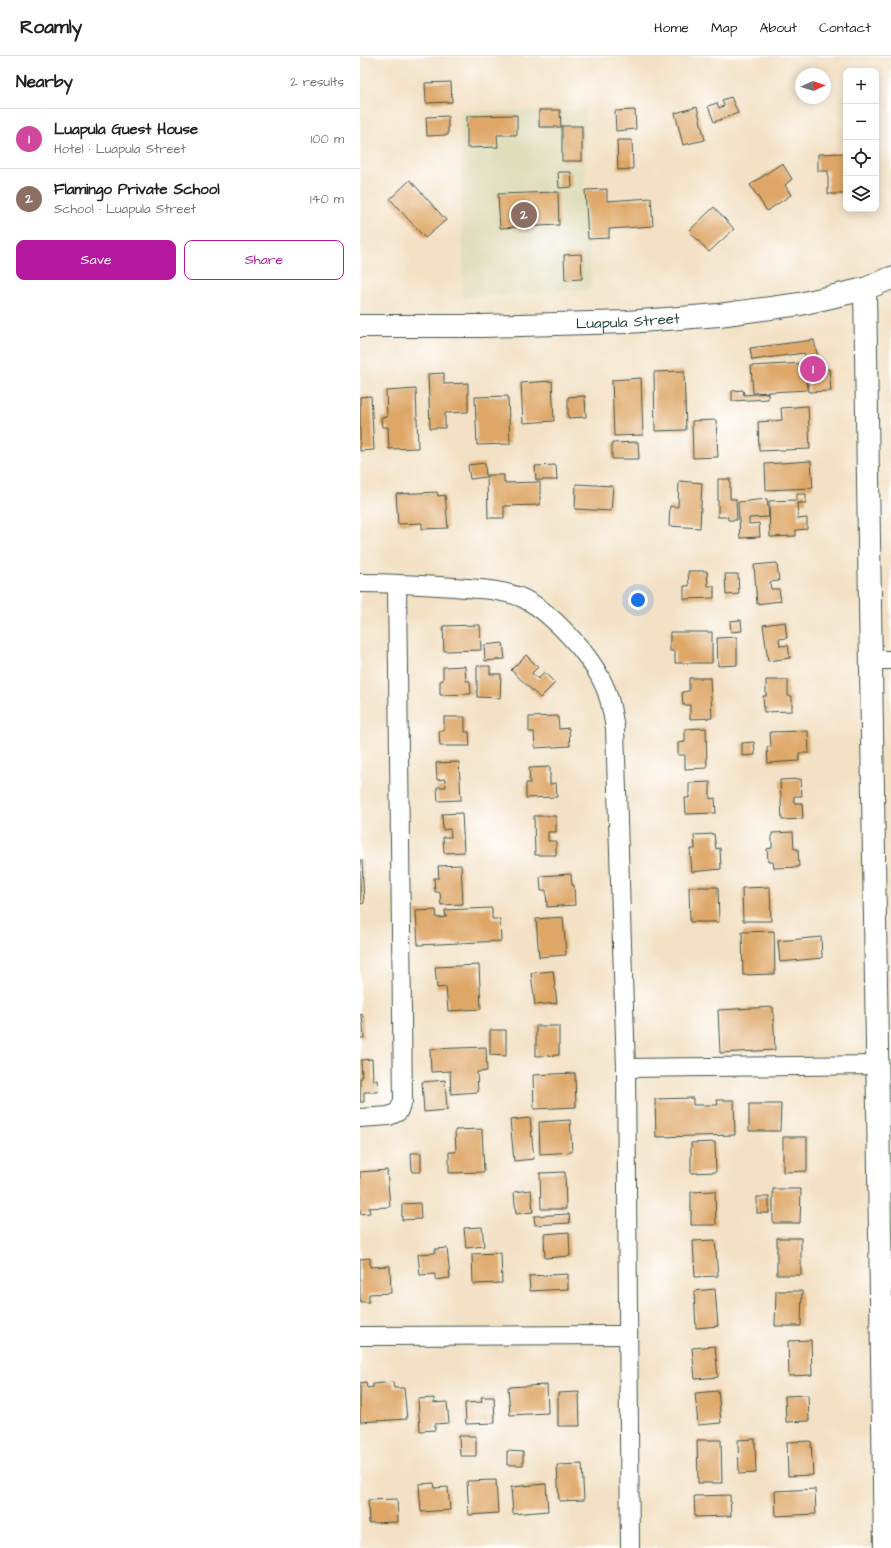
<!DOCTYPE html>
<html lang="en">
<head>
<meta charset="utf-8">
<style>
	:root { --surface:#fff; --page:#f2f2f2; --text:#202124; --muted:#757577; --line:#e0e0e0; --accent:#b5179e }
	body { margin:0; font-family:"Architects Daughter",sans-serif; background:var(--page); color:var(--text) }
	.controls { position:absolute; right:12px; top:12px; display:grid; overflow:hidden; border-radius:8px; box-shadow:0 2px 10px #0003 }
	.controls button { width:36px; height:36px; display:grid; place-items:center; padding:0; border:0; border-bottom:1px solid var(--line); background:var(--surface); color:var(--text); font:20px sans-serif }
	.compass { position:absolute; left:435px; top:12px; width:36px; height:36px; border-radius:50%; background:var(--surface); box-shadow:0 2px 10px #0003; rotate:87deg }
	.you { position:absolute; left:278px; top:544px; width:14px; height:14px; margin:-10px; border:3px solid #fff; border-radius:50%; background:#1a73e8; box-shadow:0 0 0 6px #1a73e833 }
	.badge { display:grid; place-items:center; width:26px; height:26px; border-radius:50%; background:var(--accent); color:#fff; font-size:13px; font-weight:700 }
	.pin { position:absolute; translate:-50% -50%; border:2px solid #fff; box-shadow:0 1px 4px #0006 }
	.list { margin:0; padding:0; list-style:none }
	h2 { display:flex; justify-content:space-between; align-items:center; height:52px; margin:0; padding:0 16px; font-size:17px }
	h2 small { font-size:13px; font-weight:400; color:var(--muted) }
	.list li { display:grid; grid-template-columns:26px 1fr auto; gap:12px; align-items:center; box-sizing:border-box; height:60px; padding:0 16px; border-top:1px solid var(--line) }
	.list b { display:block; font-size:15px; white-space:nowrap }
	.list p { margin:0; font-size:13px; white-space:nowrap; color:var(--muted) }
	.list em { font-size:13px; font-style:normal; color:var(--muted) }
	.actions { display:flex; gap:8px; padding:12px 16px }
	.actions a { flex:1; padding:9px 0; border:1px solid var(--accent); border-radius:8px; text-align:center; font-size:14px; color:var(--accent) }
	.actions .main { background:var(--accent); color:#fff }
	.icon { flex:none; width:22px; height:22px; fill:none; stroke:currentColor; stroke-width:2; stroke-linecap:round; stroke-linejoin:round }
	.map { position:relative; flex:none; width:531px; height:1492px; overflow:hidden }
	header { display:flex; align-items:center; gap:24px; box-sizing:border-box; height:56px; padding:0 20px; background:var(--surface); border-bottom:1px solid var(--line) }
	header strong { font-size:19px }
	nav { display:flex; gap:22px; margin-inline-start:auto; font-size:14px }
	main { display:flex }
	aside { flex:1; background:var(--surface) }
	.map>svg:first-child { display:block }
	.built { fill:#e0ddbb }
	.building { fill:#dea767 }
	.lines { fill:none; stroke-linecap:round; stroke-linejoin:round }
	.minor-casing { stroke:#3f564a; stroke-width:20 }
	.tertiary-casing { stroke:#3f564a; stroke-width:24 }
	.minor { stroke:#fff; stroke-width:18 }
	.tertiary { stroke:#fff; stroke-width:22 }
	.labels { text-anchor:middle; stroke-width:4; stroke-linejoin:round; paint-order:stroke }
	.street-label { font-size:15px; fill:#1f3d34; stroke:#fff }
</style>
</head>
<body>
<header>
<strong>Roamly</strong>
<nav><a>Home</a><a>Map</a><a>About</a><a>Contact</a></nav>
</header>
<main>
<aside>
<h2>Nearby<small>2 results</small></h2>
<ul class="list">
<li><span class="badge" style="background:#d1479c">1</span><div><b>Luapula Guest House</b><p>Hotel · Luapula Street</p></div><em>100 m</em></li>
<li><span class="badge" style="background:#8d6e63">2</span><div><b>Flamingo Private School</b><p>School · Luapula Street</p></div><em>140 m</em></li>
</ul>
<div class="actions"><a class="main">Save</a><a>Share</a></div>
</aside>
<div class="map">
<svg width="531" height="1492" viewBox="0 0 531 1492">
	<rect width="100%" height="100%" fill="#fff"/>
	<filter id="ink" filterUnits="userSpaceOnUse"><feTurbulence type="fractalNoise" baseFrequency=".025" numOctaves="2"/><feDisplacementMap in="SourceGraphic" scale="8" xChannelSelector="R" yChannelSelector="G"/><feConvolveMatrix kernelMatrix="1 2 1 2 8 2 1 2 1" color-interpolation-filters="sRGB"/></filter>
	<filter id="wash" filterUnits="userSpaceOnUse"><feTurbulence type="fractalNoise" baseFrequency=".012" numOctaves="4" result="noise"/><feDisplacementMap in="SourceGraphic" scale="16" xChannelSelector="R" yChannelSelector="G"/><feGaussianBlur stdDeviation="0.9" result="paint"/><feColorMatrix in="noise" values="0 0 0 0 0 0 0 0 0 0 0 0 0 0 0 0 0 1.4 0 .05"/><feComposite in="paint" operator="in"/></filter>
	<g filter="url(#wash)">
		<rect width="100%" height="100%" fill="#f3e1c5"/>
		<path class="built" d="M226 53 225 134 232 233 103 242 101 56Z"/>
		<g id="blocks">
			<g class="building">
				<path d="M91 26 92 46 66 47 65 27Z"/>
				<path d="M371 41 378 57 354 66 348 50 357 47 359 52 364 50 362 44Z"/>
				<path d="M337 51 345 84 323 89 315 57Z"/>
				<path d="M179 54H200L201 71H179Z"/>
				<path d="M275 54 276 73 256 75 255 55Z"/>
				<path d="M157 59V79H137L138 91 107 92V60Z"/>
				<path d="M88 60V79L67 80 66 61Z"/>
				<rect x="202" y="70" width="20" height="35"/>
				<path d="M257 84H272L273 113 258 114Z"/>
				<path d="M486 97V138H468V115H458V98Z"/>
				<path d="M422 107 432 123 425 129 431 139 407 155 390 129Z"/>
				<path d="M198 116H211L212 131 199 132Z"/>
				<path d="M50 124 86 164 65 182 30 143Z"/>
				<path d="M247 133V145L291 142 293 170 249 173V182L228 183 225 134Z"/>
				<path d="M198 136 199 169 140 172 138 138Z"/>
				<path d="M354 151 374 173 349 196 329 175Z"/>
				<path d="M221 198 222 223 205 224 204 199Z"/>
				<path d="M454 284 459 307 449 310 444 297 392 304 390 292Z"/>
				<path d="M445 307 447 334 393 337 391 310Z"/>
				<path d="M469 313 471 335 449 336 448 315Z"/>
				<path d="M324 315 326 374 295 375 294 316Z"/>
				<path d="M84 317V328L108 327V356L85 357V372H70L68 318Z"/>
				<path d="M281 322 283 379 254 380 252 324Z"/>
				<path d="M192 325 194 365 163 367 161 327Z"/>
				<path d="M56 333 58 392 29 393 28 371H22L21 362 27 361 26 335Z"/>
				<path d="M383 334 384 339 408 337V343L372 345V335Z"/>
				<path d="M11 340 14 394 0 395V341Z"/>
				<path d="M148 340 150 388 117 389 115 341Z"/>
				<path d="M225 340 226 361 208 362V341Z"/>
				<path d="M448 350 450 393 399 395 398 366 422 364 421 352Z"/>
				<path d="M356 364 358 401 333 402 332 365Z"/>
				<path d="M278 386 279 403H252V387Z"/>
				<path d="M451 405 453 432 406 434 405 408Z"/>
				<path d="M125 407 126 421 110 423 108 409Z"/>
				<path d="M196 409 197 424H176L175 410Z"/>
				<path d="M127 419H144V427L180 426V449L144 450V462H128Z"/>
				<path d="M358 423H370V443H376L377 464H368V461H358Z"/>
				<path d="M319 425 342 427 340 472 309 470 310 450 318 451Z"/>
				<path d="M216 428 253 430 251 455 215 453Z"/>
				<path d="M77 436 78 440 85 439 88 472 62 473V467L38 468 36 438Z"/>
				<path d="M437 438H446V447H437L438 463 447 462V473L436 474V480L410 481 409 445 437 444Z"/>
				<path d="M407 443 409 461 389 462V468L399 467 400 481 380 482 378 446Z"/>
				<path d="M417 507 419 525 410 526 411 533H419L421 545 397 548 394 509Z"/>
				<path d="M328 515H347L348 530H354V542L324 543V530H329Z"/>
				<path d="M365 518H378L379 538 366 539Z"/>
				<path d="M381 564 382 575 371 576 370 565Z"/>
				<path d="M425 566 427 582 419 583 420 590 428 589 430 602 408 605 403 569Z"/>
				<path d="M120 569 121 594 84 595 83 570Z"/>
				<path d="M310 576H352V607H315V595H310Z"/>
				<path d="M377 581V609L358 610 357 582Z"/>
				<path d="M143 587 145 603 125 605 124 589Z"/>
				<path d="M166 599 178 611 172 617 178 623 184 616 195 627 180 642 151 614Z"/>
				<path d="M105 610 106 625H110L111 638 80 639V625L83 624V611Z"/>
				<path d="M117 610H130V618H141L140 642 117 641Z"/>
				<path d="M329 622H350L352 662 330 663V649H323L322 636 329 635Z"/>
				<path d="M406 624H428V640H432V655L404 656 403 640H406Z"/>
				<path d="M198 660 199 673 209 672 210 690 175 692 174 676H169V661Z"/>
				<path d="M84 661H105V676H109L110 690H80L79 675H84Z"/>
				<path d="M346 672 347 712 325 713V699H318V687L325 686V673Z"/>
				<path d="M448 675 449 697H439V705L408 707 407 691H411L410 676Z"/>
				<path d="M394 686 395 699 382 700V687Z"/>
				<path d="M99 706 101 744 78 745 77 731H86L85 723 77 724 76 707Z"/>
				<path d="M190 711V728L196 727 197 741 166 742V727H170L169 712Z"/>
				<path d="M441 723 442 740H434V747H442L443 763 422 764 420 724Z"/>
				<path d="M350 726V743L355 742 356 757 326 758 325 742H329V727Z"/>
				<path d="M102 757 104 796 84 797 83 781H91L90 773 83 774 82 758Z"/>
				<path d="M174 760H196V776H188V785H196V799H175Z"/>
				<path d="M433 776 434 793H438L439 811 414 812 413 806H408L407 793 412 792V777Z"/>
				<path d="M354 778 356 793 360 792 361 813 332 816 330 793H335L334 779Z"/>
				<path d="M0 804H2L4 847 0 848Z"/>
				<path d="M101 809 103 848 81 849 80 836H75L74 822H79L78 810Z"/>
				<path d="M211 818 212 829H214L215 849 187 851 186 834 181 835 180 820Z"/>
				<path d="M329 831H358L359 866H330Z"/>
				<path d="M410 831 411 865H383L382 832Z"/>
				<path d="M132 852V863H140L141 885 58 889 56 855 76 854 77 862 86 861 85 854Z"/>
				<path d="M203 861 206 899 179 901 176 863Z"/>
				<path d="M414 875 415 918 383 919 382 876Z"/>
				<path d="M461 881 462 902 420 906 418 885Z"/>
				<path d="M119 909 121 953 88 955 86 931 77 932 75 911Z"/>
				<path d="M193 915 197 947 175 949 171 917Z"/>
				<path d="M413 951 415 994 360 997 358 954Z"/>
				<path d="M2 958 4 982H0V959Z"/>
				<path d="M176 970H199V999L176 1000Z"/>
				<path d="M130 974H146V1000L130 999Z"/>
				<path d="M126 991 127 1015 117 1016 118 1036 91 1038 90 1015 71 1016 70 993Z"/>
				<path d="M12 1003 13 1024H17L18 1036H4V1046H0V1022H2L1 1004Z"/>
				<path d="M215 1017 216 1051 174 1053 173 1019Z"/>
				<path d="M85 1024 87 1054 64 1056 62 1026Z"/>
				<path d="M333 1042V1049H358L357 1044H374L375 1079 296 1081 295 1043Z"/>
				<path d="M389 1048H421L420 1075H389Z"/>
				<path d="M170 1062 174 1103 154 1105 150 1064Z"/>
				<path d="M210 1064 212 1096 180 1098 179 1066Z"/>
				<path d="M122 1073 124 1116 89 1117V1096H96L95 1074Z"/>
				<path d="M423 1081H447V1115L423 1116Z"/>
				<path d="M355 1086 356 1116 331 1117V1087Z"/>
				<path d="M51 1097H61V1116H52Z"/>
				<path d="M27 1114 30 1151 9 1152 10 1157 0 1158V1116Z"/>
				<path d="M205 1116 206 1153H181L180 1117Z"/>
				<path d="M413 1133H441L440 1167H413Z"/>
				<path d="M171 1134 173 1156 156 1158 154 1136Z"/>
				<path d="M355 1135 356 1169H331V1136Z"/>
				<rect x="397" y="1141" width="12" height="16"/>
				<path d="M60 1147 61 1163 42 1164V1148Z"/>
				<path d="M209 1158 210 1167 175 1169 174 1160Z"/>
				<path d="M122 1171 124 1190 106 1192 104 1172Z"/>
				<path d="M209 1176 210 1200 185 1202 184 1178Z"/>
				<rect x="417" y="1182" width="24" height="37"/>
				<path d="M355 1184 358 1220 335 1221 333 1185Z"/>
				<path d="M87 1192 90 1222 75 1224V1218L60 1219 58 1198 75 1197V1193Z"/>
				<path d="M141 1197 142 1227 113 1228 112 1198Z"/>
				<path d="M10 1202V1211L30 1210 31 1237 9 1238V1246H0V1203Z"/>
				<path d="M208 1218V1233L170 1235 169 1220Z"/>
				<path d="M355 1233 358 1270 336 1272 334 1235Z"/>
				<path d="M416 1235H442L441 1270H415Z"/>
				<path d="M451 1284 452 1319 429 1320 428 1285Z"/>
				<path d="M355 1290 358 1321 335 1323 332 1292Z"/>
				<path d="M6 1326 7 1332 13 1331V1328L33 1326 34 1332H44L47 1363 0 1366V1327Z"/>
				<path d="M187 1329 188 1357 150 1359 148 1331Z"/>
				<path d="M358 1335 361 1367 338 1369 335 1337Z"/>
				<path d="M219 1336 220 1370H198V1337Z"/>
				<path d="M448 1339 449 1365 426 1366 425 1340Z"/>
				<path d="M121 1341H134L135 1367 106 1368 105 1347 122 1346Z"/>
				<path d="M74 1342V1347L87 1346 89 1367 75 1368V1374L60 1375 58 1343Z"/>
				<path d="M99 1380H116V1400H100Z"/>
				<path d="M395 1383 396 1417 379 1418 378 1384Z"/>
				<path d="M337 1384H361L362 1427H338Z"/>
				<path d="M451 1385 453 1419 428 1420 427 1386Z"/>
				<path d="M147 1395 163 1396V1409H147Z"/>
				<path d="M222 1408 224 1444 199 1445 197 1409Z"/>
				<path d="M136 1424 138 1457 109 1459 107 1425Z"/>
				<path d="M74 1427 75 1432 88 1431 90 1454 61 1456 59 1428Z"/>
				<path d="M186 1428 188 1455 153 1458 151 1431Z"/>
				<path d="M455 1433 456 1458 416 1460 415 1435Z"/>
				<path d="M370 1439 371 1460 335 1461 334 1440Z"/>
				<path d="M37 1443 38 1466 9 1467 8 1444Z"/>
			</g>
		</g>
	</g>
	<g filter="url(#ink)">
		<use href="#blocks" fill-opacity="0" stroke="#3f564a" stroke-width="1"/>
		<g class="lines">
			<g class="minor-casing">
				<g id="minor">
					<path d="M0 527C32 527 63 529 94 531 117 533 139 533 160 541 189 553 229 598 242 625 250 640 252 656 255 672L266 1012 270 1492"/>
					<path d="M511 604H531"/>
					<path d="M266 1012 517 1009"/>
					<path d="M0 1062 29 1060 38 1056 43 1045 37 528"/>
					<path d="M0 1280 267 1279"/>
				</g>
			</g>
			<g class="tertiary-casing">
				<g id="tertiary">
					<path d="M505 233 525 1492"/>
					<path id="s1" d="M0 270H122L267 266 359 259 440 248 505 233 531 222"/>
				</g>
			</g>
			<use href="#minor" class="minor"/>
			<use href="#tertiary" class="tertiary"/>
		</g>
	</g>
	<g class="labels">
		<g class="street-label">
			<text dy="5" stroke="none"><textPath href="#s1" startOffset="268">Luapula Street</textPath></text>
		</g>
	</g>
</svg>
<div class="controls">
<button>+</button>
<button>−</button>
<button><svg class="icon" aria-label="locate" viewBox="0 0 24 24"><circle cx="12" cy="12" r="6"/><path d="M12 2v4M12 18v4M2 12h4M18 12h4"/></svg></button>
<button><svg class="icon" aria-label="layers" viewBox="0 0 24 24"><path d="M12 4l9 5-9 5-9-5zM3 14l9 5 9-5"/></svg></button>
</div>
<svg class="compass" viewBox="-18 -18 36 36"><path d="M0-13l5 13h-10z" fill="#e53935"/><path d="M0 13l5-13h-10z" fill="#757577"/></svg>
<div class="you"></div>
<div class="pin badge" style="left:453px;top:313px;background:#d1479c">1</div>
<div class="pin badge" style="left:164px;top:159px;background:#8d6e63">2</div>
</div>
</main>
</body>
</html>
